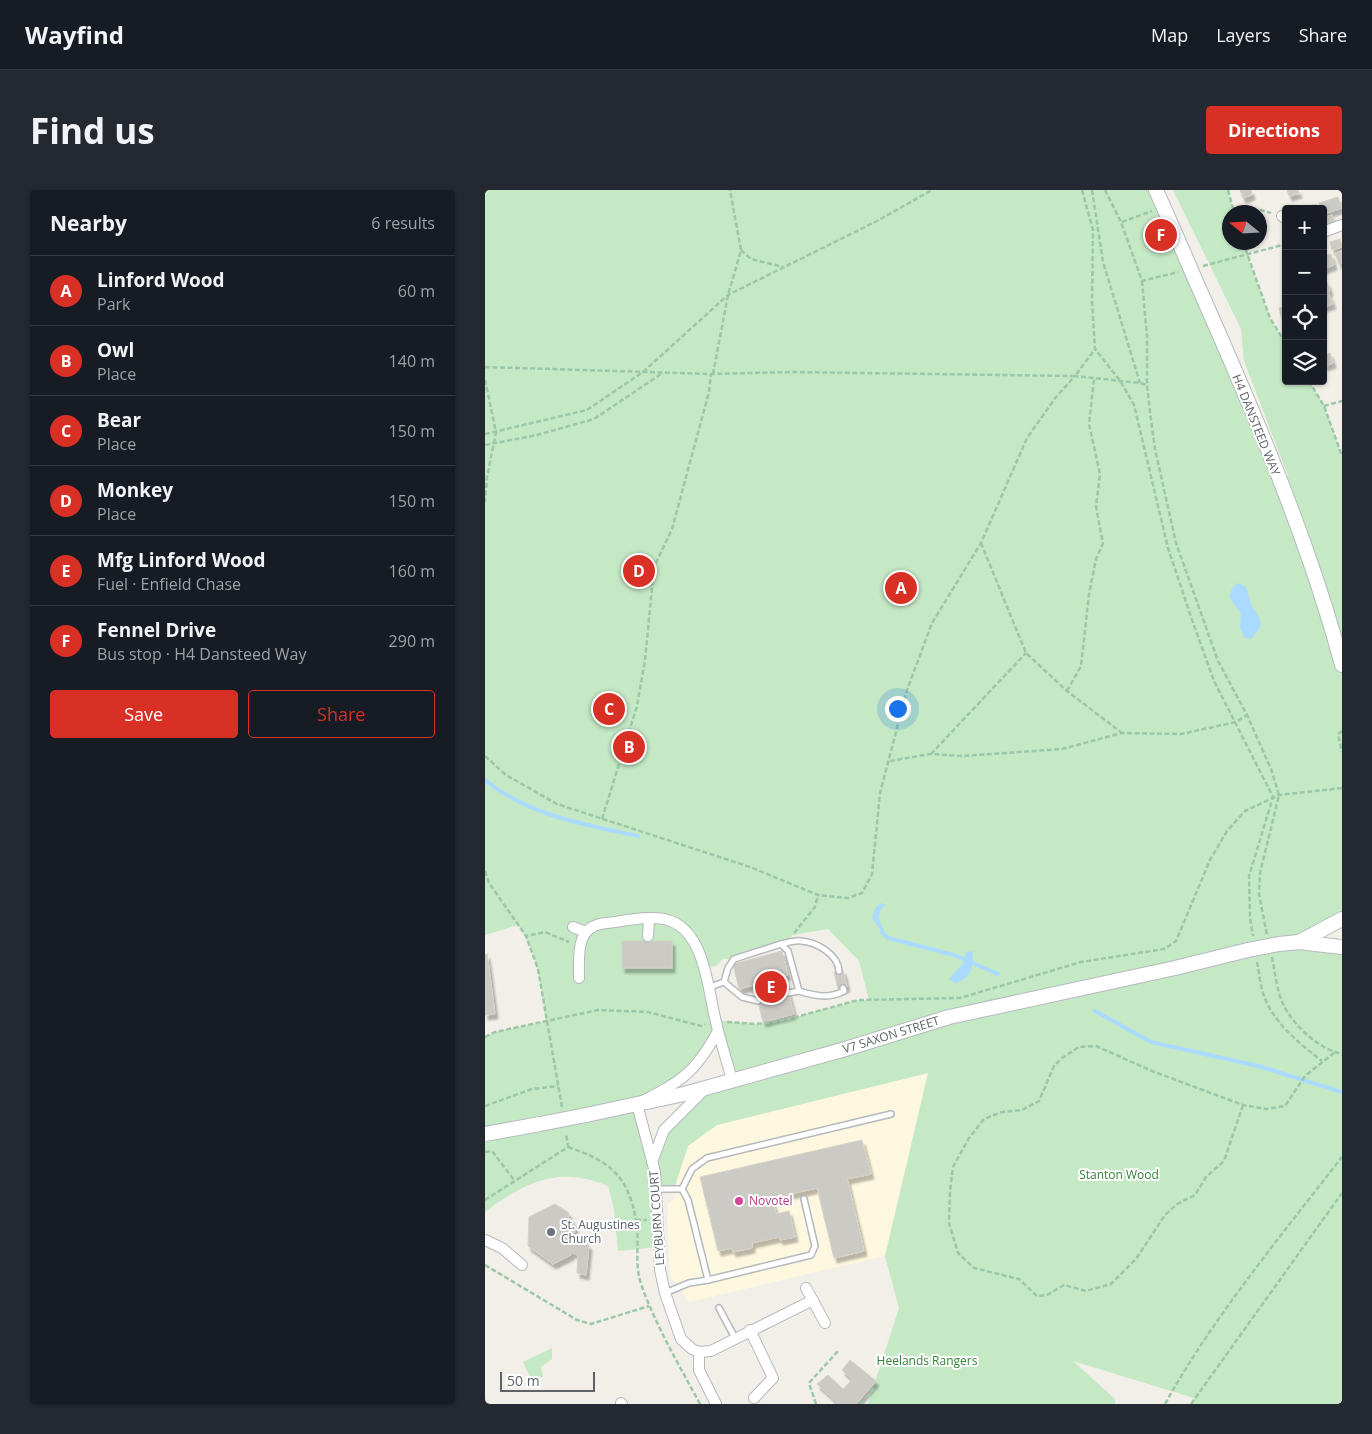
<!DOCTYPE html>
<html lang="en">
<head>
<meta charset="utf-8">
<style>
	:root { --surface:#171b24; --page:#242831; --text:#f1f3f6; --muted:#9ea1a6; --line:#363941; --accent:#d93025 }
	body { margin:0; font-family:"Open Sans",sans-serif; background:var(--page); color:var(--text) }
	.controls { position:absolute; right:15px; top:15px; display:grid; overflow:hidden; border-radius:5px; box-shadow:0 1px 4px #0004 }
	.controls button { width:45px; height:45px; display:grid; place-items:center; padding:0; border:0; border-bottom:1px solid var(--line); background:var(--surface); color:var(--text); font:25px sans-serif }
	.compass { position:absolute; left:737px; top:15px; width:45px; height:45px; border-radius:50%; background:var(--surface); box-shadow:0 1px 4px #0004; rotate:288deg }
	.scale { position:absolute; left:15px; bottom:12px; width:95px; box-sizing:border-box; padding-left:5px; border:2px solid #5f6368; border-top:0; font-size:14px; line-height:18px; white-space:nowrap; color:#5f6368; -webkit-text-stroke:4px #fff; paint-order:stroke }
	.you { position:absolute; left:412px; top:518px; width:18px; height:18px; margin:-12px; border:4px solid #fff; border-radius:50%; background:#1a73e8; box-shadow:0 0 0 8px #1a73e833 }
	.badge { display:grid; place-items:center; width:32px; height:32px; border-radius:50%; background:var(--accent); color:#fff; font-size:16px; font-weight:700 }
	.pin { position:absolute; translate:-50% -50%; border:2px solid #fff; box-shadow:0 1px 5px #0006 }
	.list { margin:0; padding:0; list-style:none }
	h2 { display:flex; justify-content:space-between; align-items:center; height:65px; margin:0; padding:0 20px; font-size:21px }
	h2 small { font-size:16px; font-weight:400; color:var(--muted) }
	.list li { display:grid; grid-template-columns:32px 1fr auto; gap:15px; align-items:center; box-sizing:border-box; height:70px; padding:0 20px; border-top:1px solid var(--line) }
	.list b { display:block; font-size:19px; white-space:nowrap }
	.list p { margin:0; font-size:16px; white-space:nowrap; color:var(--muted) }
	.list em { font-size:16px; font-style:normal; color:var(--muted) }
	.actions { display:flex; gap:10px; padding:15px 20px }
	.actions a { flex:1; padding:11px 0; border:1px solid var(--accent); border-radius:5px; text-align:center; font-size:18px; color:var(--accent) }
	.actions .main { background:var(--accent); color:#fff }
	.icon { flex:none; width:28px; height:28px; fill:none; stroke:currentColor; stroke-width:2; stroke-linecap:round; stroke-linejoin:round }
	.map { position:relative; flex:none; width:857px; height:1214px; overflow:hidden; border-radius:5px }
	header { display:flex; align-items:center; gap:30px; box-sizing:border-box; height:70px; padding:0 25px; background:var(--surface); border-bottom:1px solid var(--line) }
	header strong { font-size:24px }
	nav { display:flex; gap:28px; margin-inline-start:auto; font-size:18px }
	.intro { display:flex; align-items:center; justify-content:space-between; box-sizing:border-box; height:120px; padding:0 30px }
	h1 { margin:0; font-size:35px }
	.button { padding:12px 22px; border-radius:5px; background:var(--accent); color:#fff; font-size:18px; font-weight:700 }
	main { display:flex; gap:30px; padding:0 30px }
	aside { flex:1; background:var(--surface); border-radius:5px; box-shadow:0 1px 4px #0004 }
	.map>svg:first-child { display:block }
	.commercial { fill:#fef7e0 }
	.green { fill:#c5e8c5; fill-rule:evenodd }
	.water { fill:#aadaff }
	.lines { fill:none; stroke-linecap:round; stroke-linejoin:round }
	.stream { stroke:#aadaff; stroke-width:4 }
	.building { fill:#cccac5; stroke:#d6d1c6; filter:url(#shadow) }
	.lane-casing { stroke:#b5b8bc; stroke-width:8 }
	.street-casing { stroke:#b5b8bc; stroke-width:12 }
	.secondary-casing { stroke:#b6babf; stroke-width:16 }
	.path { stroke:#9cc7a9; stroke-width:2.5; stroke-dasharray:5 2.5; stroke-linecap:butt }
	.lane { stroke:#fff; stroke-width:5 }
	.street { stroke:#fff; stroke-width:10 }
	.secondary { stroke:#fff; stroke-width:14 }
	.secondary-bridge-casing { stroke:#b6babf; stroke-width:16; stroke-linecap:butt }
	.secondary-bridge { stroke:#fff; stroke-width:14 }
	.hotel-dot { fill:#d1479c; stroke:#fff; stroke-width:2 }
	.worship-dot { fill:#6b7280; stroke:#fff; stroke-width:2 }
	.labels { text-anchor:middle; stroke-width:4; stroke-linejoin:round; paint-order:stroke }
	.street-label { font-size:12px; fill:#5f6368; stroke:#fff }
	.park-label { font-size:12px; fill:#348238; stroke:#fff }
	.hotel-label { font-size:12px; fill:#b23c85; stroke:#fff; text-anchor:start }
	.worship-label { font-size:12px; fill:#5b616d; stroke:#fff; text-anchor:start }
</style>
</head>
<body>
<header>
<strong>Wayfind</strong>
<nav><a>Map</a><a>Layers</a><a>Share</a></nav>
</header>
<div class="intro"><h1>Find us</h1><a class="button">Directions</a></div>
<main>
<aside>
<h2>Nearby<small>6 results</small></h2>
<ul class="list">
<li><span class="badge">A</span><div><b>Linford Wood</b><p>Park</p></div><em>60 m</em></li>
<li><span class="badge">B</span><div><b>Owl</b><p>Place</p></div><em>140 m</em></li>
<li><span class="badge">C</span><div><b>Bear</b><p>Place</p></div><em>150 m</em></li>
<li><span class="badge">D</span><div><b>Monkey</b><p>Place</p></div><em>150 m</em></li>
<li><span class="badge">E</span><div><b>Mfg Linford Wood</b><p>Fuel · Enfield Chase</p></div><em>160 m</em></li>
<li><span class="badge">F</span><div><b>Fennel Drive</b><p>Bus stop · H4 Dansteed Way</p></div><em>290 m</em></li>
</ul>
<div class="actions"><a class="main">Save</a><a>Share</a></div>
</aside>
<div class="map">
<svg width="857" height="1214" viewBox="0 0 857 1214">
	<defs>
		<filter id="shadow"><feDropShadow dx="3" dy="5" stdDeviation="1" flood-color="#0004"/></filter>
	</defs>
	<rect width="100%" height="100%" fill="#f1efe8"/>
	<path class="commercial" d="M443 883 400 1066 204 1112 185 1085 182 1026 183 1014 189 1009 193 985 203 956 232 935Z"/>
	<g class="green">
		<path d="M0 0H671L793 290 803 286 759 171 756 139 688 0H743L749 22H744V52L758 53 785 128 801 154V191H824L839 216 857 266V729L815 751 857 757V1214H705L709 1208 588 1171 630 1209V1214H383L414 1118 400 1066 443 883 232 935 203 956 189 999H171L173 1057 133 1061 129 1019 123 996C74 975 40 992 0 1022V847L10 842 61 831C56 797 53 764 33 735L0 745ZM343 739 374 771 384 810H373L300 830 271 834 230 830 219 777 231 776 238 769H249L296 754 308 745ZM233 841 247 890 206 911 187 930 167 971 152 914 206 883Z"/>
		<path d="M67 1158V1169L56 1177 58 1187H45L38 1172Z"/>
	</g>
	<g class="water">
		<path d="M752 393 760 396C764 402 764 410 767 416 772 424 775 427 776 436L766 449 760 448 755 438 756 424 744 407 747 399Z"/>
		<path d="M395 713 401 715 396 719 393 728 399 740 397 742 387 728 390 718Z"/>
		<path d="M488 761C488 776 487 789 470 793L464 789 478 774 481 762Z"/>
	</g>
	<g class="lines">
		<g class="stream">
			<path d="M0 590C42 625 101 635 153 646"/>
			<path d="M397 742 403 748 469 765 513 784"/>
			<path d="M610 821 666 852 773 876 857 902"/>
		</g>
	</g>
	<g class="building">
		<path d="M755 0H766L767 5 758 8Z"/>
		<path d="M802 0H813L814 3 804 6Z"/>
		<path d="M853 7 857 18 838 24 834 13Z"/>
		<path d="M831 14 832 19H815Z"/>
		<path d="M847 25 850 34 840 36 838 28Z"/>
		<path d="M855 49 857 57 847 60 845 52Z"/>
		<path d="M857 61V73L854 74 850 63Z"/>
		<path d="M846 64 849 75 838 79V66Z"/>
		<path d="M842 92 845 101 843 102 848 114 838 117V93Z"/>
		<path d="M801 116V137H799L794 118Z"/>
		<path d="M845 163 848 173 840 176 838 166Z"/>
		<rect x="137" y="751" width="50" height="27"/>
		<path d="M297 761 303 785 299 786 309 824 278 832 269 795 254 799 248 774Z"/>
		<path d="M2 764 10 824 0 825V765Z"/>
		<path d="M358 780 362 797 353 799 349 782Z"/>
		<path d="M377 950 386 984 362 989 379 1061 349 1068 332 998 287 1008 291 1024 304 1021 310 1047 295 1050 294 1047 267 1053V1058L248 1062 247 1058 233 1061 215 987Z"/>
		<path d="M70 1014 84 1023 83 1028 90 1033 89 1053 97 1050 104 1055 101 1085 92 1083 93 1066 87 1062 86 1065 68 1074 43 1056 44 1027Z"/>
		<path d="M365 1170 391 1191 371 1214H354L332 1194 343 1185 358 1199 367 1190 357 1180Z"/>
	</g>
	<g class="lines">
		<g class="lane-casing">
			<g id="lane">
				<path d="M296 754C302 753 310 750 316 751 331 752 353 764 354 781"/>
				<path d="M225 797 239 792"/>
				<path d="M314 801C330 806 344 809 359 801L358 798"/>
				<path d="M273 811 257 807 239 792 243 778 249 769 296 754 303 761 314 801 303 803"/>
				<path d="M171 999H197"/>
				<path d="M197 999 203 1010 223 1090 326 1065 330 1056 319 1009"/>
				<path d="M197 999 207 979 222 968 406 924"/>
				<path d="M180 1103 204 1093 223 1090"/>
				<path d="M234 1118 250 1148"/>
			</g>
		</g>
		<g class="street-casing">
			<g id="street">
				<path d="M797 26 801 29"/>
				<path d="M838 42 857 35"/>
				<path d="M88 737 101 742"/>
				<path d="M163 746 164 729"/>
				<path d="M94 788C94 764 90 735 122 733 141 731 168 724 186 731 221 745 223 802 231 832 235 851 242 871 247 890"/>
				<path d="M233 841C210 884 195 892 152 914L170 982 175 1080 180 1103 196 1149 207 1159 214 1162 226 1161 328 1110"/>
				<path d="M167 972 179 940 220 899"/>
				<path d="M0 1050 17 1058 37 1075"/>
				<path d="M321 1098 340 1133"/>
				<path d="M265 1140 288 1188 269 1208"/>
				<path d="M214 1162V1180L231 1214"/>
				<path d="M136 1213 137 1214"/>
			</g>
		</g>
		<g class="secondary-casing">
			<g id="secondary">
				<path d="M671 0 697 59"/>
				<path d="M709 87C764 211 822 344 857 475"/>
				<path d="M814 752 857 729"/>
				<path d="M794 754 814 752 857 757"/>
				<path d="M101 925 199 904 357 860 464 827 690 778 763 760"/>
				<path d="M0 944 55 934"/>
			</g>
		</g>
		<g class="path">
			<path d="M597 0 608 40 607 112 610 159 636 192 649 215 683 358 706 427 729 491 788 607 764 686 765 728 768 746"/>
			<path d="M607 0 618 72 655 193"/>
			<path d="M620 0 636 32 657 91 693 82"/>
			<path d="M743 0 749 22"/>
			<path d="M760 22 776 20 786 23"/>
			<path d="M637 32 667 21"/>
			<path d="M758 52 785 128 801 154"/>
			<path d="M256 60 266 69 298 77"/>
			<path d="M718 76 801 54"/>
			<path d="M657 91 662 146V195L666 230 670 259 691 353 733 471 762 525 786 579 794 605 775 683 774 704 782 745"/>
			<path d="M0 177 226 184 305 182 590 186 610 159"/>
			<path d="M228 184 243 105 256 60 245 0"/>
			<path d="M0 190 11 242 2 287 0 312"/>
			<path d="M824 191 839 216 857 266"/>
			<path d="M839 216 857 211"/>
			<path d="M0 244 102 220 158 182 243 105 392 31 447 0"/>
			<path d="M0 255 52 245 109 229 176 184"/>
			<path d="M496 353 541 463 582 501 637 543"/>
			<path d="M582 501 596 476 604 404 611 369 618 353 611 317 615 284 604 234 609 189"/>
			<path d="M857 541 853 544 857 562"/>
			<path d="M446 564 541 463"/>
			<path d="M0 566 21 585 72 614 265 677 333 705 363 708 377 703 387 684 395 603 422 500 447 433 496 353 542 248 571 207 590 186 655 193 662 195"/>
			<path d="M405 571 445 564 478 566 577 559 637 543 696 544 751 532 762 525"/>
			<path d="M117 629 152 516 160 470 169 377 187 339 224 202 226 184"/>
			<path d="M0 681 4 693 41 746"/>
			<path d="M309 743 330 717 333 705"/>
			<path d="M787 767C790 782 792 803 799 816 810 837 834 859 857 864"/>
			<path d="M772 772C774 782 775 793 778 803 787 832 814 853 837 871"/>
			<path d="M242 832 271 834 300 830 373 810 475 808 596 772 679 759 691 751 725 670 742 641 760 621 794 605 857 598"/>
			<path d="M0 847 10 842 113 820 163 822 216 836 220 834"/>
			<path d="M758 915 739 971 721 987 710 1005 692 1014 680 1025 651 1069 626 1094 601 1101 579 1095 562 1105 552 1106 534 1089 489 1078 473 1063 464 1033 465 1001 468 977 484 948 499 929 517 922 537 920 554 911 569 876 577 868 594 857 611 856 667 881 758 915 781 919 800 916 820 886 850 862"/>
			<path d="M0 916 47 899 73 896"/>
			<path d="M77 917 53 779 41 746 60 742 84 752"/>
			<path d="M83 957C124 971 143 985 151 1030 155 1052 149 1073 156 1094 171 1136 194 1175 215 1214"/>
			<path d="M0 962 7 961 29 990"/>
			<path d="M0 1010 83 957 81 943"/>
			<path d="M151 1030H162"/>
			<path d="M0 1075 92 1130 106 1134 164 1116"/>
			<path d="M331 1214 324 1193 353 1161"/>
			<path d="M376 1214 389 1199"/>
			<path d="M680 1214C729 1126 795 1047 857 967"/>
			<path d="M706 1214 857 1003"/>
		</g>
		<use href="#lane" class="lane"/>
		<use href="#street" class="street"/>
		<use href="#secondary" class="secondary"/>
		<g class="secondary-bridge-casing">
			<g id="secondary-bridge">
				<path d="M697 59 709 87"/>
				<path d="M763 760 794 754"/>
				<path d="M55 934 101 925"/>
			</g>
		</g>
		<use href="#secondary-bridge" class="secondary-bridge"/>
	</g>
	<circle class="hotel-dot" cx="254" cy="1011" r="5"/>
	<circle class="worship-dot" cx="66" cy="1042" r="5"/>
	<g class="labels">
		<g class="street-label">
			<text transform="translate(771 235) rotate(68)" y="4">H4 DANSTEED WAY</text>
			<text transform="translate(406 845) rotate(-17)" y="4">V7 SAXON STREET</text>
			<text transform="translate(172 1028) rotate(-94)" y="4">LEYBURN COURT</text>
		</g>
		<g class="park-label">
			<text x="634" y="989">Stanton Wood</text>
			<text x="442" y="1175">Heelands Rangers</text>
		</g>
		<g class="hotel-label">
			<text x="264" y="1015">Novotel</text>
		</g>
		<g class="worship-label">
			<text x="76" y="1039">St. Augustines<tspan x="76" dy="14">Church</tspan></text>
		</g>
	</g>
</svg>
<div class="controls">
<button>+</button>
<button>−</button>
<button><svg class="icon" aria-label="locate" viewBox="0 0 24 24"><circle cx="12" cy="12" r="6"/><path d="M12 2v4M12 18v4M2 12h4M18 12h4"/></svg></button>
<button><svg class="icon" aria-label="layers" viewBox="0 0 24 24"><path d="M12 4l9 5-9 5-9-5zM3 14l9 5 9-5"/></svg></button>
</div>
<svg class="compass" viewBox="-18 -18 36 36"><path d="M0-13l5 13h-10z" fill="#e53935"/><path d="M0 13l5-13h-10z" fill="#9ea1a6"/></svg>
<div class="scale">50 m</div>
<div class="you"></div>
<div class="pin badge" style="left:416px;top:398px">A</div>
<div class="pin badge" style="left:144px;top:557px">B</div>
<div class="pin badge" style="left:124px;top:519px">C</div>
<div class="pin badge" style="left:154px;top:381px">D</div>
<div class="pin badge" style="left:286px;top:797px">E</div>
<div class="pin badge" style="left:676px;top:45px">F</div>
</div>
</main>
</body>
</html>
